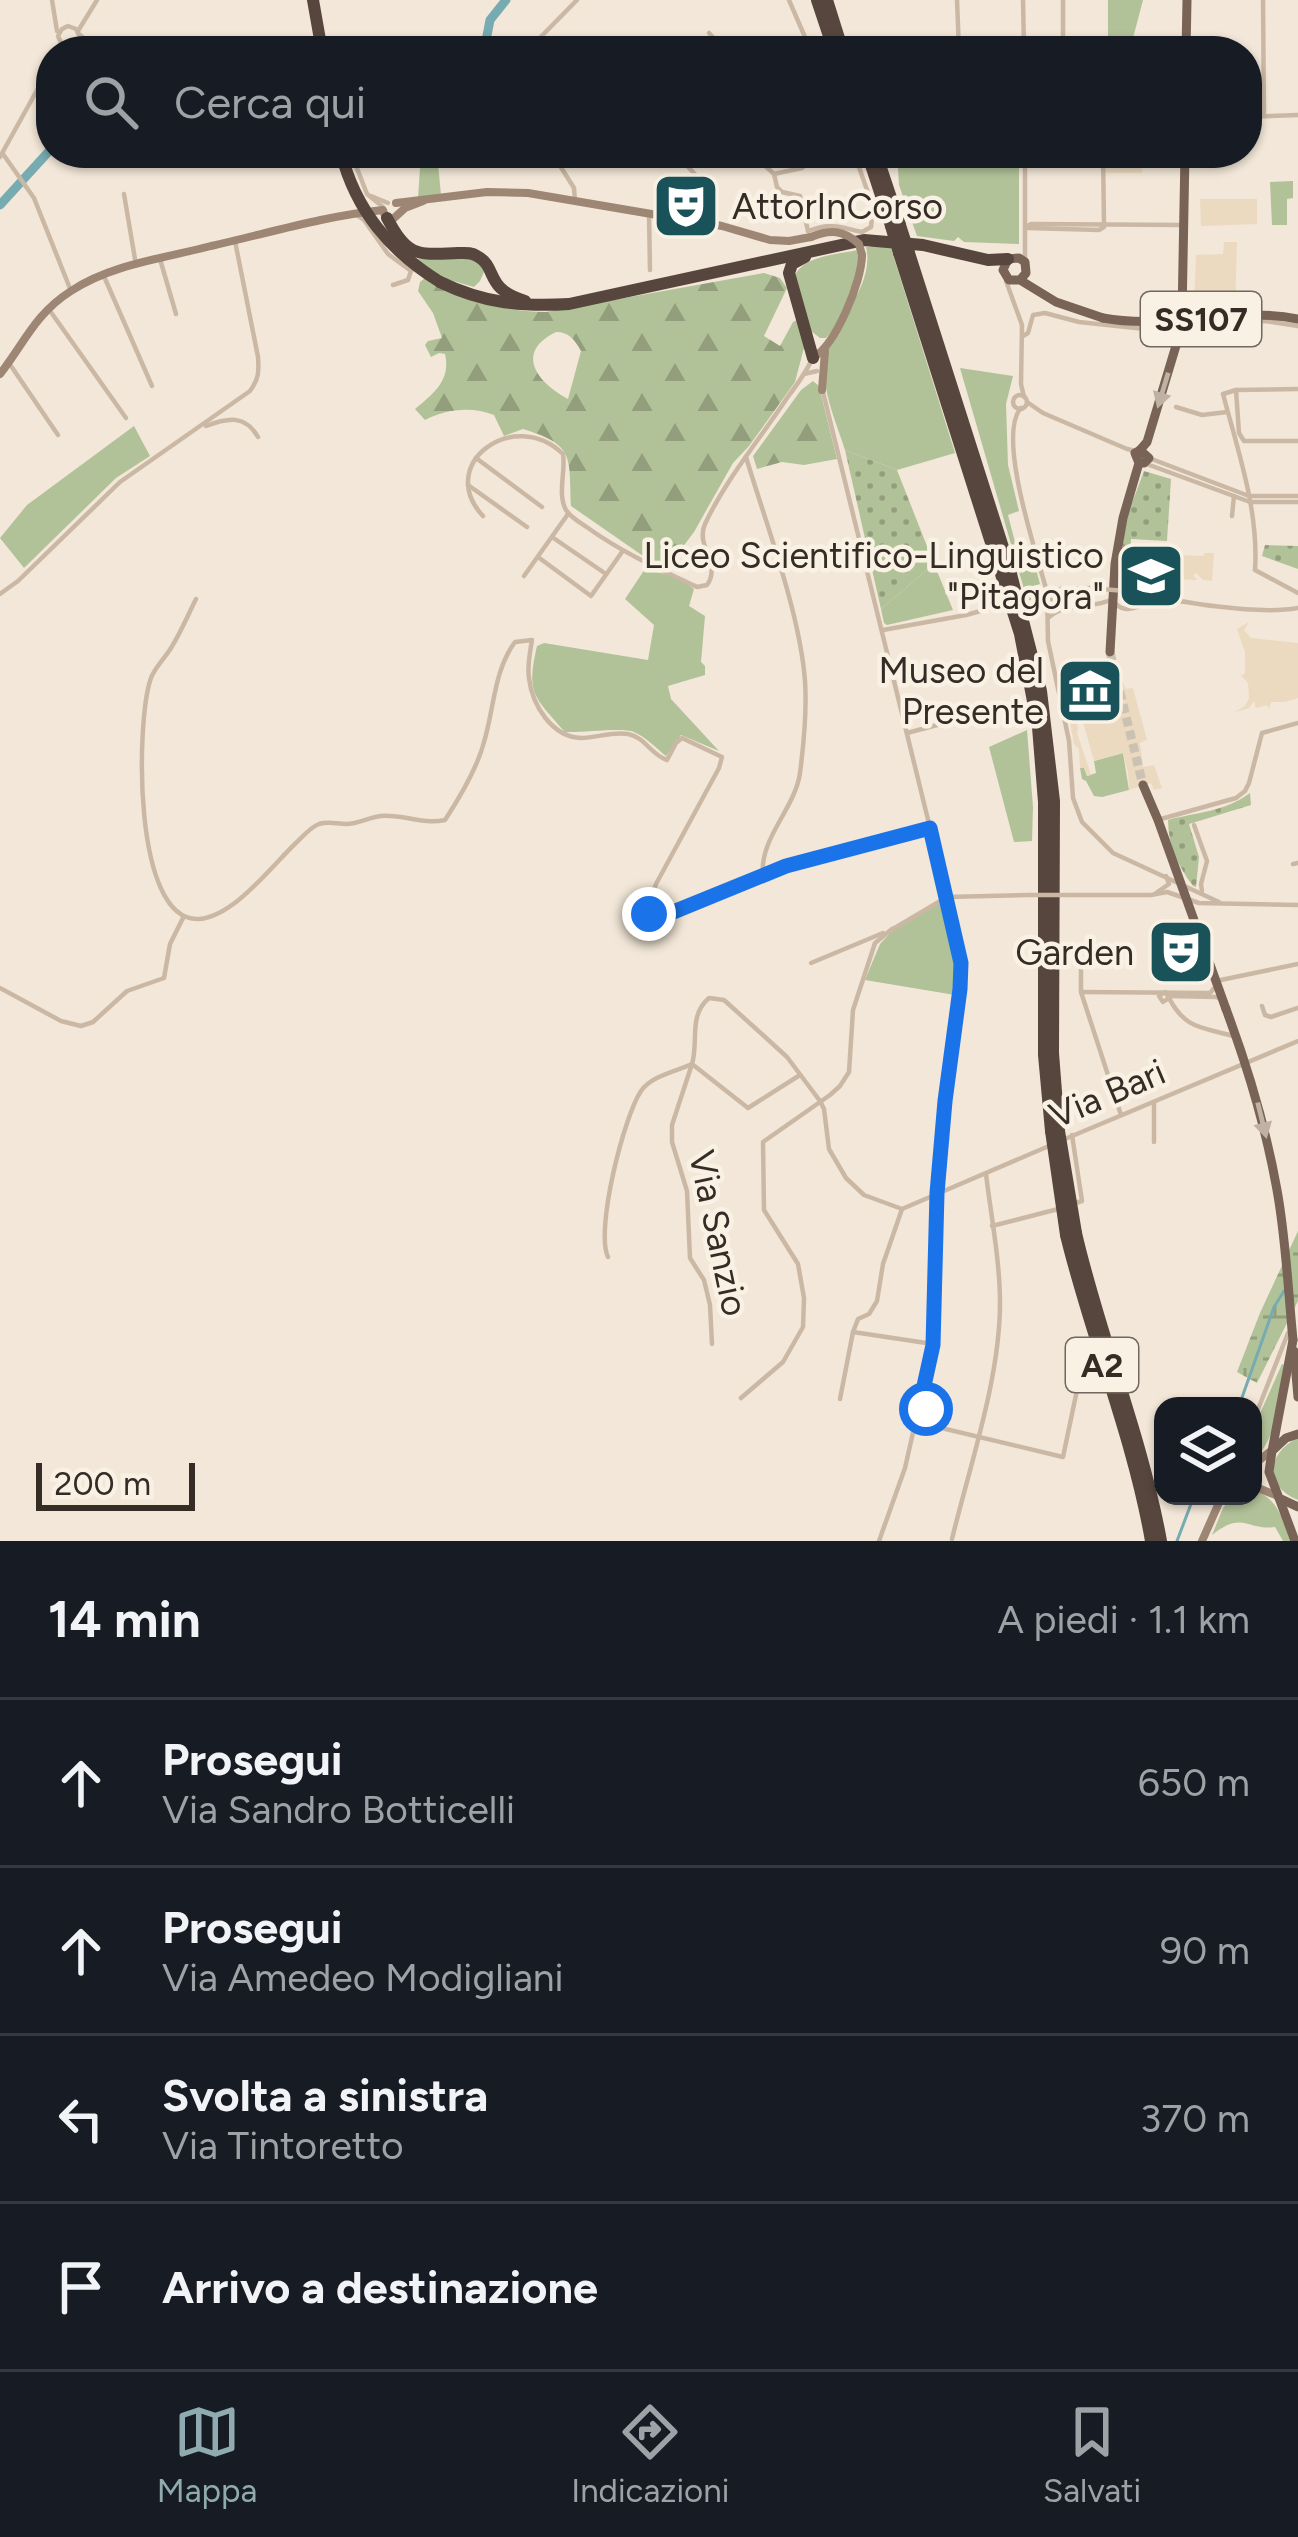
<!DOCTYPE html>
<html lang="it">
<head>
<meta charset="utf-8">
<style>
	:root { --surface:#171b24; --page:#242831; --text:#f1f3f6; --muted:#9ea1a6; --line:#363941; --accent:#90abaf }
	body { margin:0; font-family:Figtree,sans-serif; background:var(--page); color:var(--text) }
	.controls { position:absolute; right:36px; bottom:36px; display:grid; overflow:hidden; border-radius:24px; box-shadow:0 3px 9px #0004 }
	.controls button { width:108px; height:108px; display:grid; place-items:center; padding:0; border:0; border-bottom:3px solid var(--line); background:var(--surface); color:var(--text); font:60px sans-serif }
	.scale { position:absolute; left:36px; bottom:30px; width:159px; box-sizing:border-box; padding-left:12px; border:6px solid #362c26; border-top:0; font-size:33px; line-height:42px; white-space:nowrap; color:#362c26; -webkit-text-stroke:9px #faf1e5; paint-order:stroke }
	.stop { position:absolute; width:36px; height:36px; margin:-27px; border:9px solid #1a73e8; border-radius:50%; background:#fff }
	.stop.end { background:#1a73e8; border-color:#fff; box-shadow:0 3px 12px #0008 }
	.list { margin:0; padding:0; list-style:none }
	h2 { display:flex; justify-content:space-between; align-items:center; height:156px; margin:0; padding:0 48px; font-size:51px }
	h2 small { font-size:39px; font-weight:400; color:var(--muted) }
	.list li { display:grid; grid-template-columns:78px 1fr auto; gap:36px; align-items:center; box-sizing:border-box; height:168px; padding:0 48px; border-top:3px solid var(--line) }
	.list b { display:block; font-size:45px; white-space:nowrap }
	.list p { margin:0; font-size:39px; white-space:nowrap; color:var(--muted) }
	.list em { font-size:39px; font-style:normal; color:var(--muted) }
	.icon { flex:none; width:66px; height:66px; fill:none; stroke:currentColor; stroke-width:2; stroke-linecap:round; stroke-linejoin:round }
	.map { position:relative; flex:none; width:1298px; height:1541px; overflow:hidden }
	.search { position:absolute; background:var(--surface); box-shadow:0 3px 9px #0004; left:36px; right:36px; top:36px; height:132px; display:flex; align-items:center; gap:30px; box-sizing:border-box; padding:0 42px; border-radius:48px; color:var(--muted); font-size:45px }
	.sheet { height:828px; background:var(--surface) }
	nav { display:flex; justify-content:space-around; align-items:center; box-sizing:border-box; height:168px; border-top:3px solid var(--line); background:var(--surface); font-size:33px; color:var(--muted) }
	nav a { display:grid; justify-items:center; gap:6px }
	nav .on { color:var(--accent) }
	.map>svg:first-child { display:block }
	.green { fill:#b2c298 }
	.forest { fill:url(#forest-firs); fill-rule:evenodd }
	.wetland { fill:url(#wetland-marsh) }
	.park { fill:url(#park-dots) }
	.plaza { fill:#ebdabf }
	.lines { fill:none; stroke-linecap:round; stroke-linejoin:round }
	.stream { stroke:#76abb1; stroke-width:3 }
	.river { stroke:#76abb1; stroke-width:9 }
	.primary-tunnel { stroke:#ccc2b4; stroke-width:9; stroke-dasharray:9 4.5; stroke-linecap:butt }
	.street { stroke:#cbb8a4; stroke-width:4.5 }
	.secondary { stroke:#9e8675; stroke-width:8 }
	.primary { stroke:#786356; stroke-width:9 }
	.highway { stroke:#57463d; stroke-width:12 }
	.street-bridge { stroke:#cbb8a4; stroke-width:4.5 }
	.secondary-bridge { stroke:#9e8675; stroke-width:8 }
	.primary-bridge { stroke:#786356; stroke-width:9 }
	.highway-bridge { stroke:#57463d; stroke-width:12 }
	.oneway { fill:#c0b1a5 }
	.route { stroke:#1a73e8; stroke-width:15 }
	.labels { text-anchor:middle; stroke-width:9; stroke-linejoin:round; paint-order:stroke }
	.shield { fill:#faf1e5; stroke:#71675f; stroke-width:3 }
	.shield-label { font-size:33px; font-weight:bold; fill:#362c26 }
	.poi-label { font-size:36px; fill:#362c26; stroke:#faf1e5; text-anchor:end }
	.street-label { font-size:36px; fill:#362c26; stroke:#faf1e5 }
</style>
</head>
<body>
<div class="map">
<svg width="1298" height="1541" viewBox="0 0 1298 1541">
	<defs>
		<pattern id="forest-firs" width="22" height="20" patternUnits="userSpaceOnUse" patternTransform="scale(3)"><rect width="22" height="20" fill="#b2c298"/><path d="M5 1l3.5 6h-7zM16 11l3.5 6h-7z" fill="#929e7c"/></pattern>
		<pattern id="wetland-marsh" width="20" height="14" patternUnits="userSpaceOnUse" patternTransform="scale(3)"><rect width="20" height="14" fill="#b2c298"/><path d="M1 5h8M5 5V1M11 12h8M15 12V8" fill="none" stroke="#929e7c"/></pattern>
		<pattern id="park-dots" width="8" height="8" patternUnits="userSpaceOnUse" patternTransform="scale(3)"><rect width="8" height="8" fill="#b2c298"/><path d="M2 2h.1M6 6h.1" fill="none" stroke="#929e7c" stroke-width="1.8" stroke-linecap="round"/></pattern>
	</defs>
	<rect width="100%" height="100%" fill="#f2e7d8"/>
	<g class="green">
		<path d="M1108 0H1143L1133 38H1108Z"/>
		<path d="M421 153H437L441 195 418 198Z"/>
		<path d="M897 153H1019V244L964 242 958 237 954 241 917 236 899 185Z"/>
		<path d="M1293 181V198L1287 199V225H1272L1270 182Z"/>
		<path d="M890 245 955 453 897 470 845 450C837 424 822 392 825 365 829 325 876 288 866 247Z"/>
		<path d="M858 250 860 253C857 281 847 318 826 338H820L811 331 794 277C804 255 836 255 858 250Z"/>
		<path d="M475 258 479 260 484 272 480 281 474 287 436 276 415 259Z"/>
		<path d="M960 368 1013 376 1006 404 1008 465 1019 511 1008 515 1017 550 1030 548 1040 584 1024 589Z"/>
		<path d="M134 426 150 456 116 478 24 568 0 538 27 505Z"/>
		<path d="M934 564 953 610 887 625 884 623 881 609Z"/>
		<path d="M645 569 677 577 694 589 689 606 705 616 701 662 705 666V675L668 686 671 699 719 751 681 735 666 756C656 748 646 737 634 732 623 727 582 733 565 732 534 696 526 694 537 646L544 643 648 660 654 625 625 599Z"/>
		<path d="M1027 730 1033 807 1032 841 1014 842 989 747Z"/>
		<path d="M1123 753 1129 790 1102 797 1094 796 1086 781 1082 779 1080 768 1084 767 1087 776 1096 773 1094 761Z"/>
		<path d="M942 902 945 903 956 958 955 995 865 980 880 944 891 932Z"/>
		<path d="M1282 1364 1284 1365C1278 1397 1279 1438 1253 1460V1429Z"/>
		<path d="M1298 1438V1500C1264 1487 1266 1453 1298 1438Z"/>
		<path d="M1253 1490C1278 1498 1282 1519 1291 1541H1283L1275 1527C1247 1531 1243 1510 1212 1535L1223 1508 1233 1496H1253Z"/>
	</g>
	<g class="forest">
		<path d="M764 273 780 278 787 288 764 336 780 346 793 322 799 319 805 344 795 382 749 446 733 463 694 532 667 568 646 558 571 506C569 456 575 445 523 429L504 436 494 415C472 406 445 409 425 420L415 409C434 393 451 380 445 354L439 353 431 357 425 345 428 341 442 338 433 313 418 291 420 282 425 278C468 300 497 311 546 312ZM556 332C569 332 575 340 581 351L568 399C537 383 514 352 556 332Z"/>
		<path d="M813 381 819 386 837 459 804 465 782 462 757 469 753 456 801 390Z"/>
	</g>
	<path class="wetland" d="M1298 1231V1301L1257 1383 1237 1372 1260 1313Z"/>
	<g class="park">
		<path d="M845 450 897 470 934 564 881 609Z"/>
		<path d="M1144 471 1171 479 1167 541 1131 539 1129 571 1120 569 1126 519Z"/>
		<path d="M1265 545 1298 546V569L1262 556Z"/>
		<path d="M1250 793 1251 805 1189 824 1199 857 1196 887 1193 886C1178 866 1168 845 1168 820 1197 812 1225 812 1250 793Z"/>
	</g>
	<g class="plaza">
		<rect x="1105" y="153" width="37" height="20"/>
		<path d="M1200 199H1257V224L1201 226Z"/>
		<path d="M1224 242H1237L1235 309 1198 310 1194 306 1196 255 1223 254Z"/>
		<path d="M1205 553H1214L1212 581 1203 580 1196 573 1193 575 1197 580 1176 579 1178 555 1203 556Z"/>
		<path d="M1249 622 1244 630 1251 638 1298 643V698L1285 702H1271L1269 709 1267 705 1256 708 1254 701 1249 708 1235 712 1245 706 1249 698 1248 683 1241 675 1245 674V652L1237 629Z"/>
		<path d="M1106 670 1118 672 1126 689 1133 688 1147 740 1140 743 1143 767 1154 765 1162 788 1154 790 1151 783 1129 790 1128 773 1123 753 1094 761 1076 697 1104 689 1100 672Z"/>
		<path d="M1070 672 1074 688 1069 690 1078 728 1077 733 1091 775 1087 776 1084 768H1080L1079 749 1074 744 1062 674Z"/>
	</g>
	<g class="lines">
		<g class="stream">
			<path d="M1239 1406 1274 1307 1284 1291"/>
			<path d="M1177 1541 1194 1496"/>
		</g>
		<g class="river">
			<path d="M484 51 490 20 506 0"/>
			<path d="M0 205 51 149"/>
		</g>
		<path class="primary-tunnel" d="M1110 652 1143 785"/>
		<g class="street">
			<path d="M52 0 57 31"/>
			<path d="M789 0 811 51"/>
			<path d="M957 0 959 51"/>
			<path d="M1023 0 1024 51"/>
			<path d="M1063 0V51"/>
			<path d="M1263 0 1264 116"/>
			<path d="M78 31 97 0"/>
			<path d="M709 33 725 51"/>
			<path d="M80 35 97 51"/>
			<path d="M73 47 93 51"/>
			<path d="M64 51 76 45 80 37 76 29 68 26 62 29 58 36 62 45 70 47"/>
			<path d="M527 51 577 0"/>
			<path d="M1247 117 1298 115"/>
			<path d="M351 153 367 194 383 207"/>
			<path d="M552 153 574 188 575 201"/>
			<path d="M675 153 706 186 698 221"/>
			<path d="M751 153 774 174 777 187 782 192 800 196 808 231"/>
			<path d="M1103 153 1104 225"/>
			<path d="M3 154 34 198 71 291"/>
			<path d="M0 157 51 65"/>
			<path d="M774 174 802 168 819 155 818 153"/>
			<path d="M124 194 136 265"/>
			<path d="M371 196 388 203"/>
			<path d="M649 213 650 270"/>
			<path d="M358 216 364 220 388 254 411 271 408 280 393 285"/>
			<path d="M1026 227 1031 224 1184 225"/>
			<path d="M1028 228 1099 230 1104 227"/>
			<path d="M808 231C833 222 838 227 862 232L871 227 873 207 854 153"/>
			<path d="M160 259 176 314"/>
			<path d="M1025 262V153"/>
			<path d="M103 274 152 386"/>
			<path d="M1006 281 1022 325 1021 384 1024 397"/>
			<path d="M48 308 126 418"/>
			<path d="M1023 336 1028 333 1033 315 1045 313 1079 322 1145 329 1265 321 1298 326"/>
			<path d="M9 363 58 435"/>
			<path d="M804 374 817 371"/>
			<path d="M1298 389 1236 390 1223 394C1238 451 1259 511 1255 570L1298 593"/>
			<path d="M1236 390 1239 433 1244 441H1298"/>
			<path d="M823 392 947 897 959 949 960 989 945 1101 937 1193 933 1344 905 1468 879 1541"/>
			<circle cx="1020" cy="402" r="7"/>
			<path d="M1027 402 1043 413 1127 449 1136 451"/>
			<path d="M1176 407 1202 415 1227 412"/>
			<path d="M1021 408C996 435 1037 555 1047 592L1054 604 1061 609"/>
			<path d="M206 426C227 418 245 414 258 437"/>
			<path d="M746 457C766 524 800 613 805 681 807 711 804 742 800 773 795 809 759 838 763 876"/>
			<path d="M476 458 542 507"/>
			<path d="M1149 458 1249 496H1298"/>
			<path d="M1144 463 1250 502H1298"/>
			<path d="M468 485 527 527"/>
			<path d="M483 516C435 465 513 406 563 454 566 471 557 494 566 510 571 518 581 523 588 528 623 553 659 569 697 587L707 585C722 564 695 546 705 524 726 479 760 439 787 398 796 386 806 373 812 359"/>
			<path d="M1232 516 1234 496"/>
			<path d="M552 537 606 574"/>
			<path d="M538 557 591 596 622 552"/>
			<path d="M524 576 568 514"/>
			<path d="M1061 589 1090 588"/>
			<path d="M1125 591C1173 600 1252 616 1298 608"/>
			<path d="M1047 592 1048 641 1069 741 1073 798 1082 822 1113 853 1219 902"/>
			<path d="M0 594 18 581 120 482 250 391C259 379 259 371 258 357L235 241"/>
			<path d="M196 599C188 615 181 632 171 648 165 658 155 667 151 678 136 719 132 923 199 919 235 916 272 865 298 841 304 835 311 827 319 824 328 821 337 824 346 824 359 824 369 817 381 816 403 814 423 825 445 820 460 797 477 769 484 742 494 709 494 670 515 642L532 640C530 652 527 666 529 678 532 705 552 737 581 738 597 738 612 731 628 734 645 737 651 755 667 760L676 743 682 738 722 757 719 768 656 884 649 903V914L654 918 661 917 786 866 930 828"/>
			<path d="M1049 617C1067 601 1092 610 1113 599 1121 616 1136 607 1151 603L1153 598"/>
			<path d="M883 630 966 615"/>
			<path d="M907 733 982 713"/>
			<path d="M1161 819 1236 798 1245 791 1249 783 1262 733 1298 723"/>
			<path d="M1194 825 1207 861 1201 884 1202 891"/>
			<path d="M1293 864 1298 863"/>
			<path d="M1156 893 1169 884 1166 876"/>
			<path d="M1077 895H1151L1167 892 1199 903 1298 905"/>
			<path d="M893 929 947 897 1029 895"/>
			<path d="M811 963 883 933"/>
			<path d="M1081 963V992L1121 1115"/>
			<path d="M1216 981 1298 964"/>
			<path d="M0 988 61 1021 81 1026 93 1022 127 991 164 978 170 944 183 918"/>
			<path d="M1081 992 1210 993 1216 986"/>
			<path d="M1165 992 1169 998 1163 1002 1159 996Z"/>
			<path d="M1169 996 1216 997 1221 999"/>
			<path d="M1169 998C1186 1031 1205 1027 1236 1037"/>
			<path d="M1262 1006 1265 1015 1271 1017 1298 1008"/>
			<path d="M1154 1102V1142"/>
			<path d="M1072 1135 1082 1201 1072 1204"/>
			<path d="M1065 1139 1298 1041"/>
			<path d="M992 1226 1062 1208"/>
			<path d="M608 1257C595 1230 624 1116 641 1091 651 1076 677 1071 692 1064 699 1040 688 1016 709 998L724 1000 764 1036 787 1057 820 1101 824 1109 829 1149 846 1178 864 1195 902 1209 1049 1146"/>
			<path d="M853 1332 858 1319 869 1314 877 1301 883 1264 902 1209"/>
			<path d="M712 1344 710 1305 704 1280 690 1258 687 1191 672 1142V1125L692 1064 748 1108 800 1075"/>
			<path d="M741 1398 783 1362 803 1327 804 1298 798 1264 764 1210 763 1142 830 1095 840 1086 849 1072 853 1010 875 943 892 929"/>
			<path d="M840 1399 853 1332 933 1344"/>
			<path d="M921 1404 926 1411 929 1425 1063 1457 1077 1390"/>
			<path d="M1253 1422 1288 1333"/>
			<path d="M952 1539C970 1465 1000 1378 1000 1303 1000 1261 991 1216 986 1174"/>
		</g>
		<g class="secondary">
			<path d="M396 203 487 192 528 193 722 226 770 240 789 241 811 237"/>
			<path d="M814 357C836 344 862 281 862 255"/>
			<path d="M0 374C25 342 35 314 71 291 112 264 165 258 211 246 269 233 324 216 383 210L385 216 393 219 405 208 423 201"/>
			<path d="M822 390 825 351"/>
			<path d="M1253 1465 1271 1451"/>
			<path d="M1253 1486 1278 1496"/>
			<path d="M1202 1541 1222 1496"/>
		</g>
		<g class="primary">
			<path d="M1186 51 1187 0"/>
			<path d="M1020 280 1026 273 1025 262 1019 258 1008 259 1003 270 1009 280H1020L1056 302 1103 318"/>
			<path d="M1140 450 1147 442 1178 339 1182 316 1185 153"/>
			<path d="M1110 652 1115 564 1123 518 1139 463 1135 453 1140 450 1149 458 1144 463H1139"/>
			<path d="M1143 785 1158 820 1226 1009"/>
			<path d="M1294 1351 1298 1397"/>
			<path d="M1298 1434 1286 1438 1272 1451 1269 1472 1279 1498 1298 1507"/>
			<path d="M1272 1451 1293 1340"/>
			<path d="M1279 1498 1295 1541"/>
		</g>
		<g class="highway">
			<path d="M313 0 322 51"/>
			<path d="M817 0 834 51"/>
			<path d="M827 0 843 51"/>
			<path d="M867 153 891 226"/>
			<path d="M876 153 900 225"/>
			<path d="M387 218C408 257 416 255 458 253 465 253 471 252 477 256 498 267 484 289 525 301"/>
			<path d="M899 253 1020 634 1038 727 1044 802V1055L1051 1131"/>
			<path d="M909 253 1009 566 1041 691 1054 801 1053 1053 1059 1131"/>
			<path d="M805 257 792 264 789 273 813 358"/>
			<path d="M440 282C483 303 522 307 569 304L864 240 923 245 988 260 1008 259"/>
			<path d="M1076 1233C1100 1337 1142 1436 1161 1541"/>
			<path d="M1066 1235C1091 1338 1133 1437 1151 1541"/>
		</g>
		<g class="street-bridge">
			<path d="M1090 588 1125 591"/>
			<path d="M966 615 1061 589"/>
			<path d="M1029 895H1077"/>
		</g>
		<path class="secondary-bridge" d="M811 237C830 229 844 230 859 244L862 255"/>
		<g class="primary-bridge">
			<path d="M1103 318C1168 330 1234 306 1298 319"/>
			<path d="M1226 1009C1248 1068 1266 1128 1277 1190 1286 1239 1288 1290 1293 1340"/>
		</g>
		<g class="highway-bridge">
			<path d="M341 153C356 211 390 251 440 282"/>
			<path d="M900 225 909 253"/>
			<path d="M891 226 899 253"/>
			<path d="M1051 1131 1066 1235"/>
			<path d="M1059 1131 1076 1233"/>
		</g>
	</g>
	<defs><path id="oneway-solid" d="M-6-.8H1V-3.2L6.5 0L1 3.2V.8H-6Z" transform="scale(3)"/></defs>
	<g class="oneway">
		<use href="#oneway-solid" transform="translate(1163 390) rotate(107)"/>
		<use href="#oneway-solid" transform="translate(1262 1120) rotate(76)"/>
	</g>
	<g class="lines">
		<path class="route" d="M649 914 654 918 661 917 786 866 930 828 961 963 960 989 945 1101 937 1193 933 1345 920 1404 926 1409"/>
	</g>
	<defs>
		<g id="theatre-square" transform="scale(3.45)"><rect x="-9" y="-9" width="18" height="18" rx="4" fill="#1a5259" stroke="#faf1e5"/><path d="M-5-5.5Q0-4 5-5.5V0Q5 5 0 6Q-5 5-5 0ZM-3.3-2.5H-1v1.5H-3.3ZM1-2.5H3.3v1.5H1ZM-2.8 1Q0 5.5 2.8 1Z" fill="#fff"/></g>
		<g id="university-square" transform="scale(3.45)"><rect x="-9" y="-9" width="18" height="18" rx="4" fill="#1a5259" stroke="#faf1e5"/><path d="M0-5L7-2L0 1L-7-2ZM-4 1L0 2.5L4 1V4Q0 6-4 4Z" fill="#fff"/></g>
		<g id="museum-square" transform="scale(3.45)"><rect x="-9" y="-9" width="18" height="18" rx="4" fill="#1a5259" stroke="#faf1e5"/><path d="M0-6L6-3V-2H-6V-3ZM-5-1h2V3h-2ZM-1-1h2V3h-2ZM3-1h2V3H3ZM-6 4H6V6H-6Z" fill="#fff"/></g>
	</defs>
	<g fill-rule="evenodd">
		<use href="#theatre-square" x="686" y="206"/>
		<use href="#university-square" x="1151" y="576"/>
		<use href="#museum-square" x="1090" y="691"/>
		<use href="#theatre-square" x="1181" y="952"/>
	</g>
	<g class="labels">
		<g class="shield">
			<rect x="1141" y="292" width="120" height="54" rx="9"/>
			<rect x="1066" y="1338" width="72" height="54" rx="9"/>
		</g>
		<g class="shield-label">
			<text x="1201" y="331">SS107</text>
			<text x="1102" y="1377">A2</text>
		</g>
		<g class="poi-label">
			<text x="732" y="219" text-anchor="start">AttorInCorso</text>
			<text x="1104" y="568">Liceo Scientifico-Linguistico<tspan x="1104" dy="41">"Pitagora"</tspan></text>
			<text x="1044" y="683">Museo del<tspan x="1044" dy="41">Presente</tspan></text>
			<text x="1134" y="965">Garden</text>
		</g>
		<g class="street-label">
			<text transform="translate(1107 1093) rotate(-23)" y="13">Via Bari</text>
			<text transform="translate(719 1233) rotate(78)" y="13">Via Sanzio</text>
		</g>
	</g>
</svg>
<div class="controls">
<button><svg class="icon" aria-label="layers" viewBox="0 0 24 24"><path d="M12 4l9 5-9 5-9-5zM3 14l9 5 9-5"/></svg></button>
</div>
<div class="scale">200 m</div>
<div class="stop" style="left:926px;top:1409px"></div>
<div class="stop end" style="left:649px;top:914px"></div>
<div class="search"><svg class="icon" aria-label="search" viewBox="0 0 24 24"><circle cx="10" cy="10" r="6"/><path d="M15 15l6 6"/></svg>Cerca qui</div>
</div>
<section class="sheet">
<h2>14 min<small>A piedi · 1.1 km</small></h2>
<ul class="list">
<li><svg class="icon" aria-label="ahead" viewBox="0 0 24 24"><path d="M12 20V5M6 11l6-6 6 6"/></svg><div><b>Prosegui</b><p>Via Sandro Botticelli</p></div><em>650 m</em></li>
<li><svg class="icon" aria-label="ahead" viewBox="0 0 24 24"><path d="M12 20V5M6 11l6-6 6 6"/></svg><div><b>Prosegui</b><p>Via Amedeo Modigliani</p></div><em>90 m</em></li>
<li><svg class="icon" aria-label="left" viewBox="0 0 24 24"><path d="M17 20v-9H6M10 6l-5 5 5 5"/></svg><div><b>Svolta a sinistra</b><p>Via Tintoretto</p></div><em>370 m</em></li>
<li><svg class="icon" aria-label="arrive" viewBox="0 0 24 24"><path d="M6 21V4h12l-3 4 3 4H6"/></svg><div><b>Arrivo a destinazione</b></div></li>
</ul>
</section>
<nav>
<a class="on"><svg class="icon" aria-label="map" viewBox="0 0 24 24"><path d="M3 6l6-2 6 2 6-2v14l-6 2-6-2-6 2zM9 4v14M15 6v14"/></svg>Mappa</a>
<a><svg class="icon" aria-label="directions" viewBox="0 0 24 24"><path d="M12 3l9 9-9 9-9-9zM9 14v-3h6M13 9l2 2-2 2"/></svg>Indicazioni</a>
<a><svg class="icon" aria-label="saved" viewBox="0 0 24 24"><path d="M7 4h10v16l-5-4-5 4z"/></svg>Salvati</a>
</nav>
</body>
</html>
